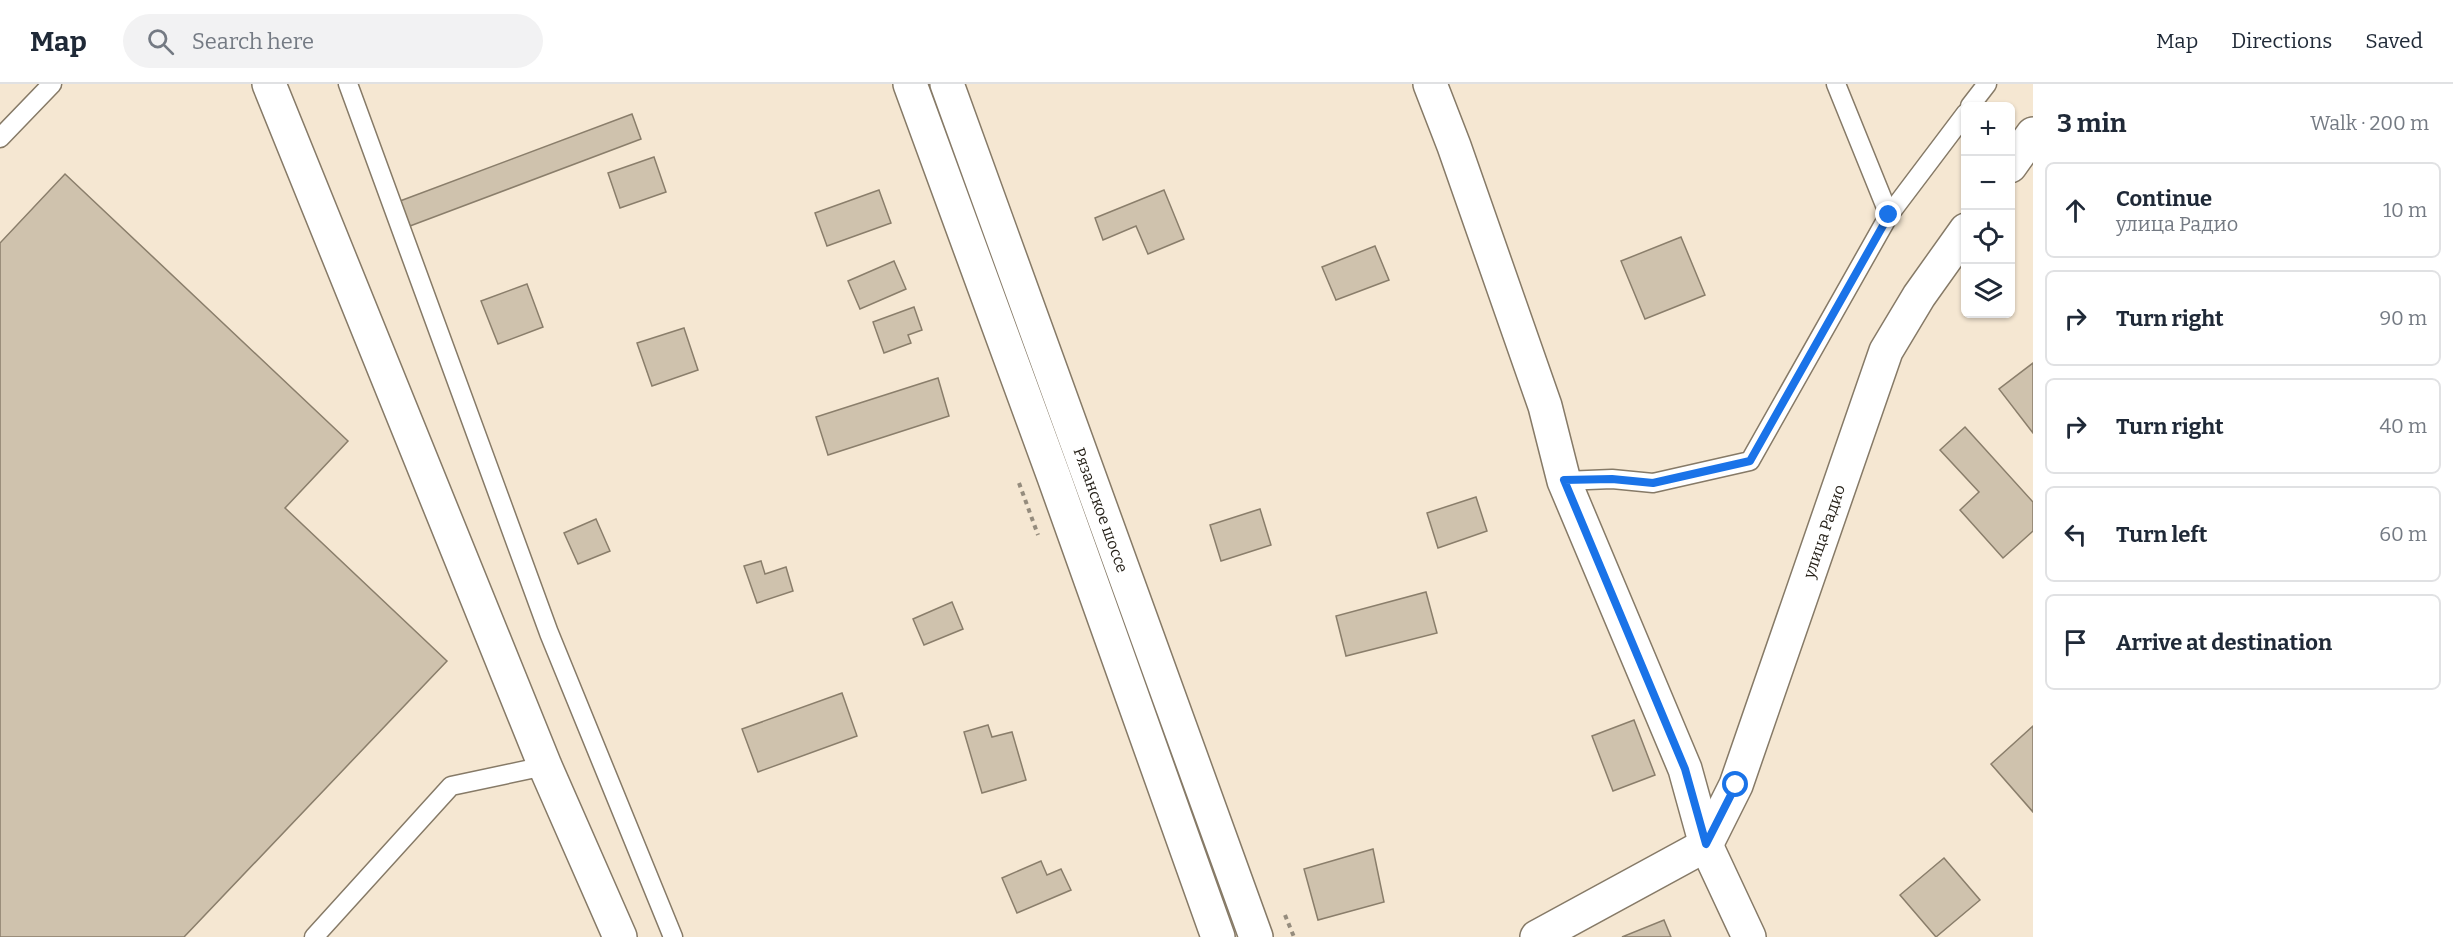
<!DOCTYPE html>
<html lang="en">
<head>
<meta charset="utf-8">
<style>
	:root { --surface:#fff; --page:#f2f2f3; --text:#1f2937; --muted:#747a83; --line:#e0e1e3 }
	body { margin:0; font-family:Bitter,serif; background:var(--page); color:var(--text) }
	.controls { position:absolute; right:18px; top:18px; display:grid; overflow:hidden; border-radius:9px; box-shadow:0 2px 4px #0004 }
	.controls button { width:54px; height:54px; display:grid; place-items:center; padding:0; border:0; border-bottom:2px solid var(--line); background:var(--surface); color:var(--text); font:30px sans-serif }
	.stop { position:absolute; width:18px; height:18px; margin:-14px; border:4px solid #1a73e8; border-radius:50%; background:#fff }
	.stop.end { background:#1a73e8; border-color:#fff; box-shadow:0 2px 6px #0008 }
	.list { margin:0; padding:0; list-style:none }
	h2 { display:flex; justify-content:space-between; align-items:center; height:78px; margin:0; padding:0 24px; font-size:26px }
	h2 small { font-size:20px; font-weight:400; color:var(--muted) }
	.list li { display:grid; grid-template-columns:39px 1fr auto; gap:18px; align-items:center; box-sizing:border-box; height:96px; margin:0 12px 12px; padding:0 12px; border:2px solid var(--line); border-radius:9px }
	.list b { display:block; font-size:22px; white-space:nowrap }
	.list p { margin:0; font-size:20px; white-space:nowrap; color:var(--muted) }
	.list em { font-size:20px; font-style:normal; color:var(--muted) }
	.icon { flex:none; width:33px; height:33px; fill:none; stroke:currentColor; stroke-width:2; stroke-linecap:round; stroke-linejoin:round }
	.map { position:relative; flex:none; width:2033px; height:853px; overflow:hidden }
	header { display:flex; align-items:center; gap:36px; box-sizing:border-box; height:84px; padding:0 30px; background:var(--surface); border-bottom:2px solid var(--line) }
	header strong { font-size:28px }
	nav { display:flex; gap:33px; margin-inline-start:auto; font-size:21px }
	.search { width:420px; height:54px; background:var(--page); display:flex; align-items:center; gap:15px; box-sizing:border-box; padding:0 21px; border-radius:33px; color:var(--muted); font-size:22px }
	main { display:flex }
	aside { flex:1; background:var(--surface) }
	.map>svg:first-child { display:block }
	.building { fill:#cfc2ad; stroke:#8a7e6b; stroke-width:1.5 }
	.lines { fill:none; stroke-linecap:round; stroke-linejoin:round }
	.lane-casing { stroke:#867a67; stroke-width:21 }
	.street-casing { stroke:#867a67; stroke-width:36 }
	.primary-casing { stroke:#867a67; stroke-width:36 }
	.path { stroke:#958c7d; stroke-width:4; stroke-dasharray:4.5 4.5; stroke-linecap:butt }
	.lane { stroke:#fff; stroke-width:18 }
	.street { stroke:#fff; stroke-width:33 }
	.primary { stroke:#fff; stroke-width:33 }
	.route { stroke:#1a73e8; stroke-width:8 }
	.labels { text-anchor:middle; stroke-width:5; stroke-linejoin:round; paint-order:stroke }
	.street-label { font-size:16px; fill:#27221a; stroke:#fff }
</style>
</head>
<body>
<header>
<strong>Map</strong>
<div class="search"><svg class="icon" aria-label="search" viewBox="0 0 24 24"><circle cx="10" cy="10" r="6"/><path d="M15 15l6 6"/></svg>Search here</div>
<nav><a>Map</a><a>Directions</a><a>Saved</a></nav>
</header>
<main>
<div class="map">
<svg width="2033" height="853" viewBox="0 0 2033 853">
	<rect width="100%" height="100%" fill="#f5e7d2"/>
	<g class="building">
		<path d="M632 30 641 55 410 142 400 117Z"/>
		<path d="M654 73 666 108 620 124 608 89Z"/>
		<path d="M65 90 348 357 285 424 447 577 184 853H0V159Z"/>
		<path d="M879 106 891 139 827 162 815 129Z"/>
		<path d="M1164 106 1184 155 1148 170 1136 142 1103 156 1095 134Z"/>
		<path d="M1681 153 1705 211 1645 235 1621 177Z"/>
		<path d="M1375 162 1389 196 1336 216 1322 183Z"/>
		<path d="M894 177 906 205 860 225 848 197Z"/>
		<path d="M527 200 543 243 498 260 481 217Z"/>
		<path d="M914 223 922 246 908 251 911 259 884 269 873 238Z"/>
		<path d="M684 244 698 286 652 302 637 259Z"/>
		<path d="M2033 279V349L1999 305Z"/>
		<path d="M938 294 949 332 828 371 816 333Z"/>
		<path d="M1965 343 2033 418V447L2003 474 1960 426 1979 408 1940 366Z"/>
		<path d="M1476 413 1487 447 1438 464 1427 429Z"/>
		<path d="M1260 425 1271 461 1221 477 1210 441Z"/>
		<path d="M596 435 610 467 578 480 564 449Z"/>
		<path d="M761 477 765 490 786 483 793 507 757 519 744 482Z"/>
		<path d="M1426 508 1437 549 1346 572 1336 532Z"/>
		<path d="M952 518 963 545 924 561 913 535Z"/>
		<path d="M842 609 857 652 758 688 742 645Z"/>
		<path d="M1634 636 1655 691 1613 707 1592 652Z"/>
		<path d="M988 641 992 653 1012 648 1026 696 982 709 964 648Z"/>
		<path d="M2033 642V728L1991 680Z"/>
		<path d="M1373 765 1384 818 1318 836 1304 785Z"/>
		<path d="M1944 774 1980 816 1936 853 1900 811Z"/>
		<path d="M1041 777 1047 791 1061 785 1071 806 1017 829 1002 794Z"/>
		<path d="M1664 836 1671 853H1622Z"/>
	</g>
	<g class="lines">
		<g class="lane-casing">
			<g id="lane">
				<path d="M348 0 549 549 673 853"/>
				<path d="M1970 22 1987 0"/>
				<path d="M0 54 52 0"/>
				<path d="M1889 131 1966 29"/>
				<path d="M1564 397 1612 395 1653 399 1750 377 1889 131 1836 0"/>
				<path d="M314 853 451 702 545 682"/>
			</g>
		</g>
		<g class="street-casing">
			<g id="street">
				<path d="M269 0 545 682 620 853"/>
				<path d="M1430 0 1454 62 1545 322 1564 397 1685 685 1706 761 1749 853"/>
				<path d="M2010 82 2033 50"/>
				<path id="s1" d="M1537 853 1706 761 1736 701 1886 267 1919 212 1966 146"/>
			</g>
		</g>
		<g class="primary-casing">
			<g id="primary">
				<path d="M910 0 1054 393 1218 853"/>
				<path id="s2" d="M947 0 1256 853"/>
			</g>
		</g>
		<g class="path">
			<path d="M1019 399 1038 451"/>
			<path d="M1285 831 1294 853"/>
		</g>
		<use href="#lane" class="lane"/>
		<use href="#street" class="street"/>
		<use href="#primary" class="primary"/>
	</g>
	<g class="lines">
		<path class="route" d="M1736 701 1706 760 1685 685 1564 396 1612 395 1653 399 1750 377 1889 131"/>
	</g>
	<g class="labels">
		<g class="street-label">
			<text dy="6" stroke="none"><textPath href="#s2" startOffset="453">Рязанское шоссе</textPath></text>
			<text dy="6" stroke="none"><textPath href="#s1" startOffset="528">улица Радио</textPath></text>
		</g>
	</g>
</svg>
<div class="controls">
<button>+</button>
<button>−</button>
<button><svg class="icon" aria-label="locate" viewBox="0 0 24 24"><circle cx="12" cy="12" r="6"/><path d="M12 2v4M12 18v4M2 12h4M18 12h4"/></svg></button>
<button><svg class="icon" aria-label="layers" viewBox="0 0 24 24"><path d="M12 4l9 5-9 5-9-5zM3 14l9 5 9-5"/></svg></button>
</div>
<div class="stop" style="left:1736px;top:701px"></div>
<div class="stop end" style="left:1889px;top:131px"></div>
</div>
<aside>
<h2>3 min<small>Walk · 200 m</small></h2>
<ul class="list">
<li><svg class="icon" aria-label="ahead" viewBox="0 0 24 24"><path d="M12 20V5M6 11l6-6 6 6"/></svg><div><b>Continue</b><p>улица Радио</p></div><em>10 m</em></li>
<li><svg class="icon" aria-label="right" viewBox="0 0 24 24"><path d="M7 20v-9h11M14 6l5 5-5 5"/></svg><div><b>Turn right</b></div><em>90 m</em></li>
<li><svg class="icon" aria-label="right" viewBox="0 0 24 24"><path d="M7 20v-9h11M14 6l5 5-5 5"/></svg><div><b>Turn right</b></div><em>40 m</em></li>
<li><svg class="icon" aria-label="left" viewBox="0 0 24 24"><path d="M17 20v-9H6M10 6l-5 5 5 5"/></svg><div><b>Turn left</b></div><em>60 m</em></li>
<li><svg class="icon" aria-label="arrive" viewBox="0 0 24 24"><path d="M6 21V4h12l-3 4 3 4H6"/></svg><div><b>Arrive at destination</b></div></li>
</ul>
</aside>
</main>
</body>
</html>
